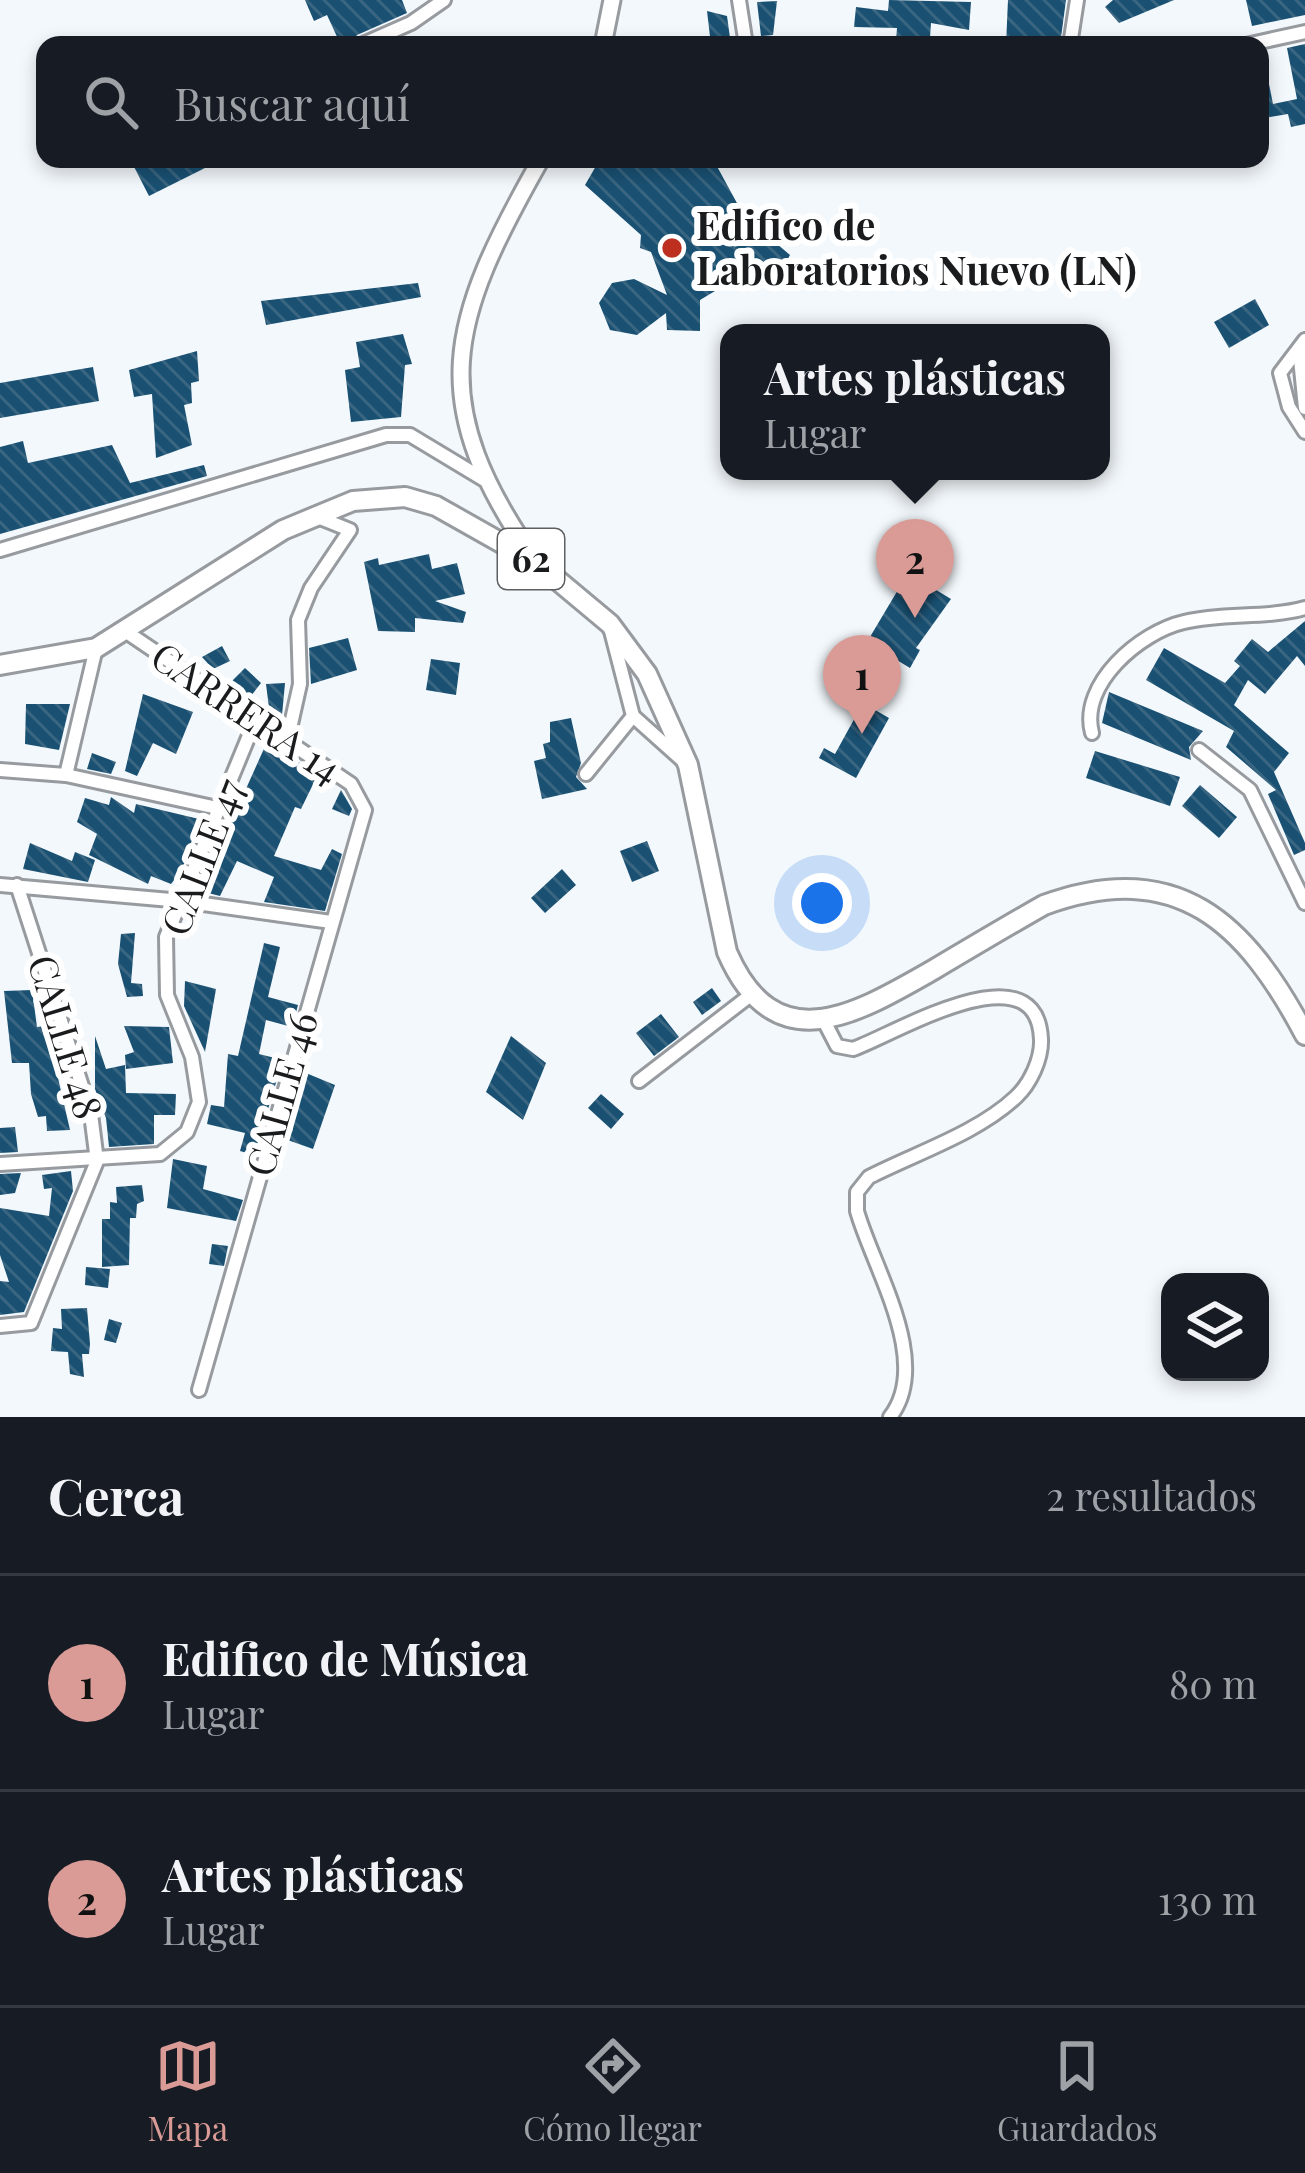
<!DOCTYPE html>
<html lang="es">
<head>
<meta charset="utf-8">
<style>
	:root { --surface:#171b24; --page:#242831; --text:#f1f3f6; --muted:#9ea1a6; --line:#363941; --accent:#da9b96 }
	body { margin:0; font-family:"Playfair Display",serif; background:var(--page); color:var(--text) }
	.controls { position:absolute; right:36px; bottom:36px; display:grid; overflow:hidden; border-radius:24px; box-shadow:0 6px 18px #0003 }
	.controls button { width:108px; height:108px; display:grid; place-items:center; padding:0; border:0; border-bottom:3px solid var(--line); background:var(--surface); color:var(--text); font:60px sans-serif }
	.you { position:absolute; left:822px; top:903px; width:42px; height:42px; margin:-30px; border:9px solid #fff; border-radius:50%; background:#1a73e8; box-shadow:0 0 0 18px #1a73e833 }
	.badge { display:grid; place-items:center; width:78px; height:78px; border-radius:50%; background:var(--accent); color:#111; font-size:39px; font-weight:700 }
	.pin { position:absolute; translate:-50% -99px; filter:drop-shadow(0 3px 6px #0008) }
	.pin::after { content:''; position:absolute; top:63px; width:42px; height:36px; background:inherit; clip-path:polygon(0 0,100% 0,50% 100%) }
	.popup { position:absolute; left:720px; top:324px; width:390px; height:156px; box-sizing:border-box; display:grid; place-content:center; border-radius:24px; background:var(--surface); filter:drop-shadow(0 3px 9px #0005); font-size:39px; white-space:nowrap; color:var(--muted) }
	.popup b { font-size:45px; color:var(--text) }
	.popup::after { content:''; position:absolute; left:50%; top:100%; margin-left:-24px; border:24px solid transparent; border-top-color:var(--surface) }
	.list { margin:0; padding:0; list-style:none }
	h2 { display:flex; justify-content:space-between; align-items:center; height:156px; margin:0; padding:0 48px; font-size:51px }
	h2 small { font-size:39px; font-weight:400; color:var(--muted) }
	.list li { display:grid; grid-template-columns:78px 1fr auto; gap:36px; align-items:center; box-sizing:border-box; height:216px; padding:0 48px; border-top:3px solid var(--line) }
	.list b { display:block; font-size:45px; white-space:nowrap }
	.list p { margin:0; font-size:39px; white-space:nowrap; color:var(--muted) }
	.list em { font-size:39px; font-style:normal; color:var(--muted) }
	.icon { flex:none; width:66px; height:66px; fill:none; stroke:currentColor; stroke-width:2; stroke-linecap:round; stroke-linejoin:round }
	.map { position:relative; flex:none; width:1305px; height:1417px; overflow:hidden }
	.search { position:absolute; background:var(--surface); box-shadow:0 6px 18px #0003; left:36px; right:36px; top:36px; height:132px; display:flex; align-items:center; gap:30px; box-sizing:border-box; padding:0 42px; border-radius:24px; color:var(--muted); font-size:45px }
	.sheet { height:588px; background:var(--surface) }
	nav { display:flex; justify-content:space-around; align-items:center; box-sizing:border-box; height:168px; border-top:3px solid var(--line); background:var(--surface); font-size:33px; color:var(--muted) }
	nav a { display:grid; justify-items:center; gap:6px }
	nav .on { color:var(--accent) }
	.map>svg:first-child { display:block }
	.building { fill:url(#building-back-hatch) }
	.lines { fill:none; stroke-linecap:round; stroke-linejoin:round }
	.minor-casing { stroke:#979b9f; stroke-width:18 }
	.tertiary-casing { stroke:#979b9f; stroke-width:21 }
	.primary-casing { stroke:#979b9f; stroke-width:24 }
	.minor { stroke:#fff; stroke-width:12 }
	.tertiary { stroke:#fff; stroke-width:15 }
	.primary { stroke:#fff; stroke-width:18 }
	.poi-dot { fill:#bd3020; stroke:#fff; stroke-width:4.5 }
	.labels { text-anchor:middle; stroke-width:12; stroke-linejoin:round; paint-order:stroke }
	.shield { fill:#fff; stroke:#5e5f61; stroke-width:3 }
	.shield-label { font-size:36px; font-weight:bold; fill:#191b1d }
	.poi-label { font-size:39px; font-weight:bold; fill:#191b1d; stroke:#fff; text-anchor:start }
	.street-label { font-size:39px; fill:#191b1d; stroke:#fff }
</style>
</head>
<body>
<div class="map">
<svg width="1305" height="1417" viewBox="0 0 1305 1417">
	<defs>
		<pattern id="building-back-hatch" width="6" height="6" patternUnits="userSpaceOnUse" patternTransform="scale(3)"><rect width="6" height="6" fill="#1a5173"/><path d="M-1 5l2 2M0 0l6 6M5-1l2 2" fill="none" stroke="#3a6681"/></pattern>
	</defs>
	<rect width="100%" height="100%" fill="#f3f8fc"/>
	<g class="building">
		<path d="M305 0H402L407 13 357 35 351 44 348 37 339 41 327 15 314 21Z"/>
		<path d="M889 0 971 2 969 30 931 23 930 38 914 42 896 41 897 28 854 27 856 7 888 11Z"/>
		<path d="M1008 0H1066L1060 45H1006Z"/>
		<path d="M1113 0H1174L1119 23 1105 7Z"/>
		<path d="M1246 0H1305V15L1252 26Z"/>
		<path d="M777 1 773 35 761 36 757 2Z"/>
		<path d="M707 11 727 16 731 45H711Z"/>
		<path d="M1305 44V124L1291 127 1288 114 1264 118 1260 70 1266 69 1273 104 1297 99 1287 48Z"/>
		<path d="M130 159H223L149 196Z"/>
		<path d="M600 159H713L744 216 790 255 774 285 750 270 700 300V331L667 330 666 313 637 335 610 330 599 303 612 283 634 279 667 295 651 252 640 248 641 235 585 185Z"/>
		<path d="M418 283 421 297 266 325 261 301Z"/>
		<path d="M1255 299 1269 325 1229 348 1214 322Z"/>
		<path d="M403 334 412 364 405 365 401 417 351 422 345 370 360 367 356 342Z"/>
		<path d="M197 351 199 381 191 383 192 403 184 405 192 445 156 458 152 394 134 397 129 370Z"/>
		<path d="M93 367 99 401 0 418V383Z"/>
		<path d="M23 441 28 463 112 445 130 483 204 465 207 476 0 534V447Z"/>
		<path d="M429 554 432 569 457 563 465 594 435 601 466 612 463 623 415 618V632L378 631 364 562 378 558 379 565Z"/>
		<path d="M908 573 951 599 916 648 920 650 910 668 867 642Z"/>
		<path d="M1305 621V666L1297 656 1265 694 1248 680 1234 705 1289 753 1274 772 1305 843V850L1294 855 1268 794 1276 790 1226 747 1234 731 1146 680 1164 648 1225 683 1240 666 1234 661 1252 639 1268 652Z"/>
		<path d="M348 638 357 670 311 684 309 648Z"/>
		<path d="M222 646 230 661 213 669 202 657Z"/>
		<path d="M431 659 460 663 456 695 426 690Z"/>
		<path d="M245 668 261 683 247 701 227 686Z"/>
		<path d="M285 683 282 715 270 716 266 684Z"/>
		<path d="M1109 692 1203 731 1189 747 1191 760 1102 723Z"/>
		<path d="M143 694 193 712 176 754 153 743 137 776 125 771Z"/>
		<path d="M863 703 889 718 856 778 819 758 824 748 835 754Z"/>
		<path d="M26 704H70L59 750 25 744Z"/>
		<path d="M571 718 581 763 576 777 587 789 542 799 534 761 546 758 543 744 550 742V722Z"/>
		<path d="M267 742 318 774 301 809 295 807 274 856 321 870 332 849 342 854 325 911 264 902 274 877 237 861 220 896 200 891Z"/>
		<path d="M1095 751 1180 777 1170 806 1086 778Z"/>
		<path d="M92 753 116 762 111 774 87 769Z"/>
		<path d="M1200 785 1237 817 1219 838 1182 806Z"/>
		<path d="M341 790 352 809 349 816 332 809Z"/>
		<path d="M111 797 134 813 136 804 199 819 182 870 171 884 151 876 148 884 89 855 97 834 77 822 85 798 109 805Z"/>
		<path d="M647 841 659 871 632 882 620 851Z"/>
		<path d="M30 843 72 861 75 852 95 860 88 882 23 869Z"/>
		<path d="M562 869 576 885 545 913 531 898Z"/>
		<path d="M135 933 131 983 142 984 143 996 127 997 118 964 121 934Z"/>
		<path d="M264 943 280 947 268 997 298 1005 292 1027 266 1020 259 1054 283 1060 254 1155 240 1151 245 1133 207 1124 211 1105 224 1107 228 1054 238 1056Z"/>
		<path d="M185 981 216 989 205 1052 184 1006Z"/>
		<path d="M712 988 721 1001 702 1015 693 1002Z"/>
		<path d="M32 990 37 1027 46 1026 70 1130 47 1131 46 1116 38 1117 31 1094 29 1063H12L4 991Z"/>
		<path d="M661 1014 679 1037 654 1056 636 1033Z"/>
		<path d="M124 1026 169 1027 173 1063 126 1069 125 1055 134 1052Z"/>
		<path d="M95 1036 106 1069 125 1065 126 1093 176 1094 175 1115H154V1144L109 1147 106 1118 95 1089Z"/>
		<path d="M511 1036 546 1063 523 1120 486 1092Z"/>
		<path d="M301 1071 335 1085 313 1149 282 1138Z"/>
		<path d="M601 1094 624 1114 611 1129 588 1108Z"/>
		<path d="M15 1127 18 1152 0 1153V1128Z"/>
		<path d="M173 1159 207 1166 203 1189 243 1200 236 1221 167 1208Z"/>
		<path d="M71 1171 73 1191 24 1312 0 1315V1281L9 1282 0 1255V1208L49 1216 52 1188 44 1189 42 1175Z"/>
		<path d="M21 1173 15 1193 0 1195V1174Z"/>
		<path d="M142 1185 144 1201 137 1204 136 1218H130L129 1265 102 1267V1219H110V1202L117 1203 116 1187Z"/>
		<path d="M212 1244 228 1246 224 1266 209 1264Z"/>
		<path d="M86 1267 110 1269 108 1288 85 1285Z"/>
		<path d="M87 1308 90 1344 89 1354H82L84 1377 70 1374 68 1352 51 1351 53 1328 62 1329 61 1309Z"/>
		<path d="M109 1319 122 1323 116 1343 104 1340Z"/>
	</g>
	<g class="lines">
		<g class="minor-casing">
			<g id="minor">
				<path d="M739 0 746 45"/>
				<path d="M361 45 411 23 444 0"/>
				<path d="M1070 45 1077 0"/>
				<path d="M1246 45 1305 32"/>
				<path d="M1305 340 1280 373 1289 407 1305 432"/>
				<path d="M1299 349 1305 408"/>
				<path d="M0 550 386 435H410L483 479"/>
				<path d="M125 631 351 784 365 810 199 1390"/>
				<path d="M633 716 681 759"/>
				<path d="M1092 733C1079 684 1140 632 1184 622 1224 612 1265 619 1305 608"/>
				<path d="M287 742 300 684 298 620 311 588 350 530 320 518"/>
				<path d="M1199 750 1250 790 1305 903"/>
				<path d="M0 770 66 775 222 809"/>
				<path d="M586 774 633 716 611 631"/>
				<path d="M66 775 96 648"/>
				<path d="M0 885 182 901 331 922"/>
				<path d="M824 1021 837 1046 853 1049C893 1035 1037 946 1041 1039 1042 1059 1030 1084 1016 1097 978 1133 916 1153 869 1177L857 1192V1211C873 1268 933 1362 890 1417"/>
				<path d="M639 1081 752 994"/>
				<path d="M0 1164 160 1154 187 1132 199 1102 192 1057 167 995 166 937 255 721"/>
				<path d="M0 1326 31 1323 97 1161 91 1114 17 885"/>
			</g>
		</g>
		<g class="tertiary-casing">
			<g id="tertiary">
				<path d="M603 45 612 0"/>
				<path d="M537 563C423 401 448 323 541 159"/>
			</g>
		</g>
		<g class="primary-casing">
			<path id="primary" d="M0 665 96 648 283 530 353 501 405 497 436 506 537 563 610 624 647 674 688 765 727 952C775 1063 856 1014 933 970 970 948 1007 926 1044 905 1177 856 1246 923 1305 1035"/>
		</g>
		<use href="#minor" class="minor"/>
		<use href="#tertiary" class="tertiary"/>
		<use href="#primary" class="primary"/>
	</g>
	<circle class="poi-dot" cx="672" cy="248" r="12"/>
	<g class="labels">
		<rect class="shield" x="498" y="529" width="66" height="60" rx="9"/>
		<g class="shield-label">
			<text x="531" y="572">62</text>
		</g>
		<g class="poi-label">
			<text x="696" y="240">Edifico de<tspan x="696" dy="45">Laboratorios Nuevo (LN)</tspan></text>
		</g>
		<g class="street-label">
			<text transform="translate(246 713) rotate(34)" y="14">CARRERA 14</text>
			<text transform="translate(203 857) rotate(-69)" y="14">CALLE 47</text>
			<text transform="translate(65 1037) rotate(73)" y="14">CALLE 48</text>
			<text transform="translate(282 1094) rotate(-74)" y="14">CALLE 46</text>
		</g>
	</g>
</svg>
<div class="controls">
<button><svg class="icon" aria-label="layers" viewBox="0 0 24 24"><path d="M12 4l9 5-9 5-9-5zM3 14l9 5 9-5"/></svg></button>
</div>
<div class="you"></div>
<div class="pin badge" style="left:862px;top:734px">1</div>
<div class="pin badge" style="left:915px;top:618px">2</div>
<div class="popup"><b>Artes plásticas</b>Lugar</div>
<div class="search"><svg class="icon" aria-label="search" viewBox="0 0 24 24"><circle cx="10" cy="10" r="6"/><path d="M15 15l6 6"/></svg>Buscar aquí</div>
</div>
<section class="sheet">
<h2>Cerca<small>2 resultados</small></h2>
<ul class="list">
<li><span class="badge">1</span><div><b>Edifico de Música</b><p>Lugar</p></div><em>80 m</em></li>
<li><span class="badge">2</span><div><b>Artes plásticas</b><p>Lugar</p></div><em>130 m</em></li>
</ul>
</section>
<nav>
<a class="on"><svg class="icon" aria-label="map" viewBox="0 0 24 24"><path d="M3 6l6-2 6 2 6-2v14l-6 2-6-2-6 2zM9 4v14M15 6v14"/></svg>Mapa</a>
<a><svg class="icon" aria-label="directions" viewBox="0 0 24 24"><path d="M12 3l9 9-9 9-9-9zM9 14v-3h6M13 9l2 2-2 2"/></svg>Cómo llegar</a>
<a><svg class="icon" aria-label="saved" viewBox="0 0 24 24"><path d="M7 4h10v16l-5-4-5 4z"/></svg>Guardados</a>
</nav>
</body>
</html>
